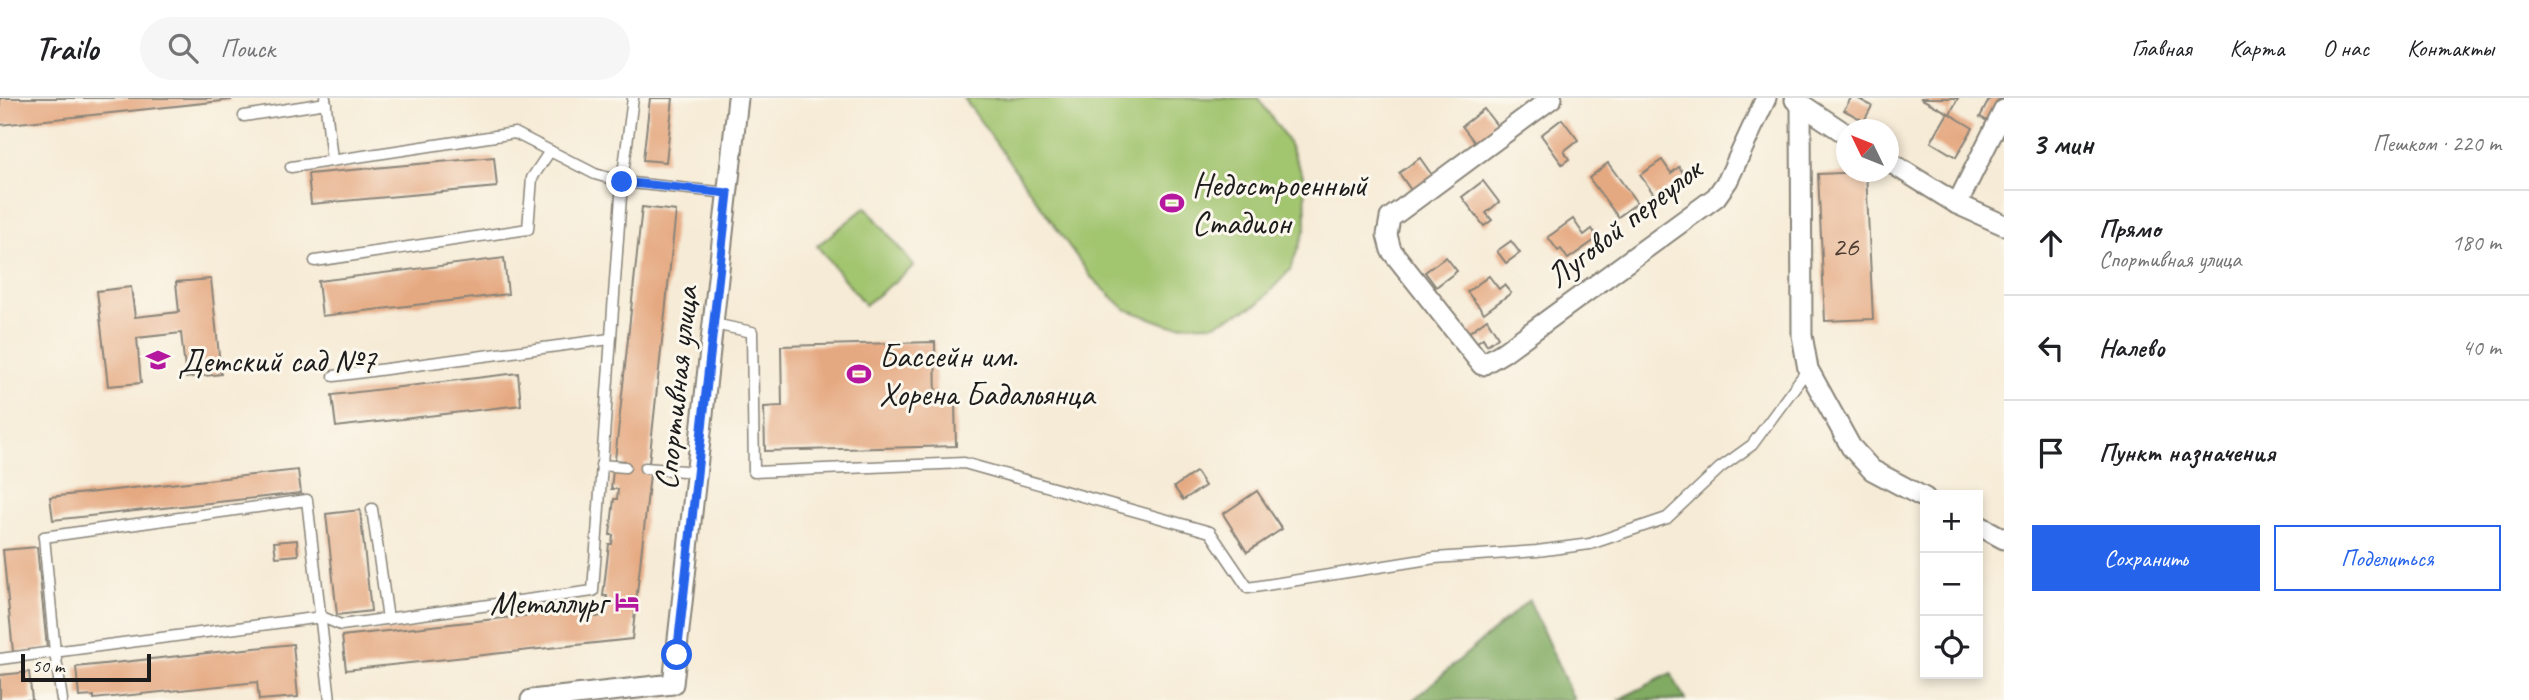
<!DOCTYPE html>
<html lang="ru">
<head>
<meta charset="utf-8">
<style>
	:root { --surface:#fff; --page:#f6f6f6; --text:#202124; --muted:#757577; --line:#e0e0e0; --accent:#2563eb }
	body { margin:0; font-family:Caveat,sans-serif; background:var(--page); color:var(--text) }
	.controls { position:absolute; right:21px; bottom:21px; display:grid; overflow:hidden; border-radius:0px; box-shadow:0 4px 10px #0003 }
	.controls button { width:63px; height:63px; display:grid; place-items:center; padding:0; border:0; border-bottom:2px solid var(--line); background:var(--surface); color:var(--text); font:35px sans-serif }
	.compass { position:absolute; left:1836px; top:21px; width:63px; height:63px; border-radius:50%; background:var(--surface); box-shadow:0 4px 10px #0003; rotate:313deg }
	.scale { position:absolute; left:21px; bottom:18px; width:130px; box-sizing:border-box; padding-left:7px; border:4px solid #1c1c1c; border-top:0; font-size:19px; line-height:24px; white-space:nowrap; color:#1c1c1c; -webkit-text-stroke:5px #fbf7ec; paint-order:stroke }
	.stop { position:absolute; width:21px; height:21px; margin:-16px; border:5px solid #2563eb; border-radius:50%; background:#fff }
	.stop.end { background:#2563eb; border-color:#fff; box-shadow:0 2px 7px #0008 }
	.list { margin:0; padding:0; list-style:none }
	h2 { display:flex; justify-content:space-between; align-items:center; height:91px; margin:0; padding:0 28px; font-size:30px }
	h2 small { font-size:23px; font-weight:400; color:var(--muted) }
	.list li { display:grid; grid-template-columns:46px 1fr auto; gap:21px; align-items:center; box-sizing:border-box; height:105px; padding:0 28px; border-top:2px solid var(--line) }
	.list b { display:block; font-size:26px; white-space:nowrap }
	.list p { margin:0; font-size:23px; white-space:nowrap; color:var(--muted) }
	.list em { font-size:23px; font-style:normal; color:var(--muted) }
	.actions { display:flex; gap:14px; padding:21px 28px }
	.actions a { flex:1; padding:16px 0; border:2px solid var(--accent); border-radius:0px; text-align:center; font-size:24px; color:var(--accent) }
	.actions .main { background:var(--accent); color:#fff }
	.icon { flex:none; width:38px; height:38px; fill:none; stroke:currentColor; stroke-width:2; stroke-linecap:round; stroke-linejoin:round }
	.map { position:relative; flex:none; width:2004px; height:602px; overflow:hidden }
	header { display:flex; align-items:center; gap:42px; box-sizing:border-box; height:98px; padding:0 35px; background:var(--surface); border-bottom:2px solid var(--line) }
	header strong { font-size:33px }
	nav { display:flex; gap:38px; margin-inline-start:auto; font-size:24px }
	.search { width:490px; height:63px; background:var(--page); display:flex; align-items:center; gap:18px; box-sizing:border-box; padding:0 24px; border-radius:38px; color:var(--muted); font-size:26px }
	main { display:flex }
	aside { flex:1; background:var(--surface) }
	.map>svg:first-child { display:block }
	.green { fill:#a2c56f; stroke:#5f7046; stroke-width:2 }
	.forest { fill:#81aa62; stroke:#4e633f; stroke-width:2 }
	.building { fill:#e5a981 }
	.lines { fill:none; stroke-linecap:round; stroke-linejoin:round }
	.lane-casing { stroke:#898479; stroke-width:13 }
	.street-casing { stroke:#898479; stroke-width:23 }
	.lane { stroke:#fff; stroke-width:10 }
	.street { stroke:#fff; stroke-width:19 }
	.route { stroke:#2563eb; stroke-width:9 }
	.labels { text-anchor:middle; stroke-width:6; stroke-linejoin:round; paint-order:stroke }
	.number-label { font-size:30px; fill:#4e3f35 }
	.poi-label { font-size:33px; fill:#1c1c1c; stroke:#fbf7ec; text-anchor:start }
	.street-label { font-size:33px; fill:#1c1c1c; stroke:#fbf7ec }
</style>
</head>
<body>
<header>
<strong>Trailo</strong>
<div class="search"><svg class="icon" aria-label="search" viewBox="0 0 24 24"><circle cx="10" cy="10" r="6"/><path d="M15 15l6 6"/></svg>Поиск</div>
<nav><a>Главная</a><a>Карта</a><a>О нас</a><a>Контакты</a></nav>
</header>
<main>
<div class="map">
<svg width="2004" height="602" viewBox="0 0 2004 602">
	<rect width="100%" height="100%" fill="#fbf7ec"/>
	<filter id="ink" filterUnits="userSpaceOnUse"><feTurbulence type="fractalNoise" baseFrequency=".0143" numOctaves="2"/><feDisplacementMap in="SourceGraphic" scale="14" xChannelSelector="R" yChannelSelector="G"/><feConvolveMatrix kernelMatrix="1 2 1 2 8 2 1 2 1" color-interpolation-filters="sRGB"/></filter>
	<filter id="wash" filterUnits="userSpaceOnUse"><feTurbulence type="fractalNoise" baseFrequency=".00686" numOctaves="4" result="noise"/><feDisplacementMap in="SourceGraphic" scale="28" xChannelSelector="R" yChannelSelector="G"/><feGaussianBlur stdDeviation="1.57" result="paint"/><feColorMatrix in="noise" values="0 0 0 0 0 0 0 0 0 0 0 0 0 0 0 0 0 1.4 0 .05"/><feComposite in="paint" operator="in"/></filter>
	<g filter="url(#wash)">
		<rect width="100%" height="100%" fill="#f6ebd6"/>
		<g class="green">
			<path d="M964 0H1258L1286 40 1305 82 1306 129 1290 172 1258 206 1215 226 1169 227 1125 211 1091 179Z"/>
			<path d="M866 109 914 168 865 207 817 148Z"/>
		</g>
		<g class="forest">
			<path d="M1529 502 1574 602H1413Z"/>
			<path d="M1671 575 1685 602H1618Z"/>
		</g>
		<g id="blocks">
			<g class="building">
				<path d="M0 0H231V2L0 27Z"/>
				<path d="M650 0H673L666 64 643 62Z"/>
				<path d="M1851 0H1857L1872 8 1864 23 1844 12Z"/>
				<path d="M1920 0H1958L1950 16Z"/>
				<path d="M1990 0 2004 1 1991 25 1980 19Z"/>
				<path d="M1484 11 1498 29 1476 46 1462 28Z"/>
				<path d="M1948 15 1973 30 1956 59 1931 44Z"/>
				<path d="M1562 21 1578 42 1564 53 1569 61 1562 66 1541 37Z"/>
				<path d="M494 59 497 89 311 106 308 76Z"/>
				<path d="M1420 60 1434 80 1413 95 1399 75Z"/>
				<path d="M1662 62 1671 75 1679 69 1685 78 1656 99 1640 77Z"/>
				<path d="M1608 65 1637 105 1618 119 1589 80Z"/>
				<path d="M1866 74 1873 221 1825 223 1818 76Z"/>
				<path d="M1483 83 1499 104 1486 115 1492 122 1484 128 1462 99Z"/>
				<path d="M642 109 676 113 649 365H645V370L644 375 650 376 632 541 346 572 342 538 595 510 596 519 605 517 607 498H603L609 446H612L613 437H610L614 401H617L618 391H611L613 372 624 373 625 363 615 362Z"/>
				<path d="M1573 121 1584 137 1592 131 1598 140 1568 161 1561 151 1558 153 1548 139Z"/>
				<path d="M1511 143 1520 155 1506 165 1497 153Z"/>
				<path d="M1446 159 1457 173 1436 189 1425 174Z"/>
				<path d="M504 160 508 196 322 218 318 183Z"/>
				<path d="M1489 178 1499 191 1504 187 1511 195 1484 215 1467 194Z"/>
				<path d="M211 181 221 276 186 280 181 235 137 240 141 285 108 288 97 193 131 189 135 219 179 214 176 184Z"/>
				<path d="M1487 221 1498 239 1487 247 1483 240 1476 245 1468 235Z"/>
				<path d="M935 244 936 305 955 304 956 348 765 353 764 309 782 308 781 248Z"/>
				<path d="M518 275 521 307 336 329 332 297Z"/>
				<path d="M298 372 301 395 53 422 50 399Z"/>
				<path d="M1196 374 1205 388 1183 402 1174 389Z"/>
				<path d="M1257 393 1282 431 1247 454 1223 416Z"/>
				<path d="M360 412 371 513 337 517 326 416Z"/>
				<path d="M297 442 298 457 276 459 274 444Z"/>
				<path d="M37 449 47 550 13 554 3 452Z"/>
				<path d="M293 546 298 599 259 602 257 584 94 601V598L79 599 76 569Z"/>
				<path d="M29 574 32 602H0V577Z"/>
			</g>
		</g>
	</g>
	<g filter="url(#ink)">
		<use href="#blocks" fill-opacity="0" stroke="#898479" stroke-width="2"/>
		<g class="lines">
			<g class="lane-casing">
				<g id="lane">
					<path d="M325 0 332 62"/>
					<path d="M244 18 326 5"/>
					<path d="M291 69 515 35 595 76 622 84 728 95"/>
					<path d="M315 163 528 131 532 80 550 53"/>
					<path d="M714 226 752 234 754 374 964 365 1210 434 1248 490 1435 460 1537 453 1590 446 1667 420 1720 370 1752 347 1808 271"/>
					<path d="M334 278 610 241"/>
					<path d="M601 367 625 369"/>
					<path d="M645 370 697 374"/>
					<path d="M372 411 388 521"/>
					<path d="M0 561 322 519 341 527 593 493 622 84 633 0"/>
					<path d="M62 602 55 554 44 439 307 402 330 602"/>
				</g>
			</g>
			<g class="street-casing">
				<g id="street">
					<path d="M1552 0 1390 120 1387 137 1391 152 1482 267 1504 254 1716 99 1728 82 1766 0"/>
					<path d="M1795 2 1846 36"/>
					<path d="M1801 6 1802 237 1808 271 1851 349 1872 372 1925 400"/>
					<path d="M1888 63 1957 106 2004 127"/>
					<path d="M1957 106 2004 12"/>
					<path d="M1978 427 2004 441"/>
					<path d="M531 602 673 586 738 0"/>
				</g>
			</g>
			<use href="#lane" class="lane"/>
			<use href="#street" class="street"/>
		</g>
	</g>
	<g class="lines" filter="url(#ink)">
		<path class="route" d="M622 84 728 95 677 557"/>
	</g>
	<defs>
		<g id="stadium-bare" transform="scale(1.89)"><path d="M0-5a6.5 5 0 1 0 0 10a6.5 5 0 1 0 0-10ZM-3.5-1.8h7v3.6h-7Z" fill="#b5179e" stroke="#fbf7ec" stroke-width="2.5" paint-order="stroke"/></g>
		<g id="school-bare" transform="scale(1.89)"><path d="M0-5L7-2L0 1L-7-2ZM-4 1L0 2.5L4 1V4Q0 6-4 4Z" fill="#b5179e" stroke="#fbf7ec" stroke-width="2.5" paint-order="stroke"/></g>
		<g id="hotel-bare" transform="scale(1.89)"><path d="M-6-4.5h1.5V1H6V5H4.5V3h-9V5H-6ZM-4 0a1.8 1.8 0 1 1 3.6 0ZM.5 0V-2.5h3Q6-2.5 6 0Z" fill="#b5179e" stroke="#fbf7ec" stroke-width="2.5" paint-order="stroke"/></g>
	</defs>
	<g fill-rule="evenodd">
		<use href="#stadium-bare" x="1172" y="105"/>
		<use href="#school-bare" x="158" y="262"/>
		<use href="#stadium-bare" x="859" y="276"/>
		<use href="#hotel-bare" x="627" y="504"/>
	</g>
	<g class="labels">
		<g class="number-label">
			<text x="1845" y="158">26</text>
		</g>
		<g class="poi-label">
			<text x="1192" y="98">Недостроенный<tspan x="1192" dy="38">Стадион</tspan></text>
			<text x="879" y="269">Бассейн им.<tspan x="879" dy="38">Хорена Бадальянца</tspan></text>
			<text x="178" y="274">Детский сад №7</text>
			<text x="607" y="516" text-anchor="end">Металлург</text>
		</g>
		<g class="street-label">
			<text transform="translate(1623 124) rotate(-38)" y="12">Луговой переулок</text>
			<text transform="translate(675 290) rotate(-84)" y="12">Спортивная улица</text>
		</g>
	</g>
</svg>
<div class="controls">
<button>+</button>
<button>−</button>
<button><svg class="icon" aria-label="locate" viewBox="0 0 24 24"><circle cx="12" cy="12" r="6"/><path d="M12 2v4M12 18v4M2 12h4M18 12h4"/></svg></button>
</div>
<svg class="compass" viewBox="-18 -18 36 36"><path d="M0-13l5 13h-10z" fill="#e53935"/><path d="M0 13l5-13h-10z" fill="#757577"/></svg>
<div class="scale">50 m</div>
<div class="stop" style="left:677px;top:557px"></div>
<div class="stop end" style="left:622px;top:84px"></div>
</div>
<aside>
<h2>3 мин<small>Пешком · 220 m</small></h2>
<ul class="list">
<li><svg class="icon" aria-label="ahead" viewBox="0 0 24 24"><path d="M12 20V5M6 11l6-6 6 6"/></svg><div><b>Прямо</b><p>Спортивная улица</p></div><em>180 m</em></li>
<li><svg class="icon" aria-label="left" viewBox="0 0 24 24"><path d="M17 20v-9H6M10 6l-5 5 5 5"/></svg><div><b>Налево</b></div><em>40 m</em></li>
<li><svg class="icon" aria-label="arrive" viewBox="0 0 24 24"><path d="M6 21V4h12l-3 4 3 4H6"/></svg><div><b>Пункт назначения</b></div></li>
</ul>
<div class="actions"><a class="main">Сохранить</a><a>Поделиться</a></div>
</aside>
</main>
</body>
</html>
